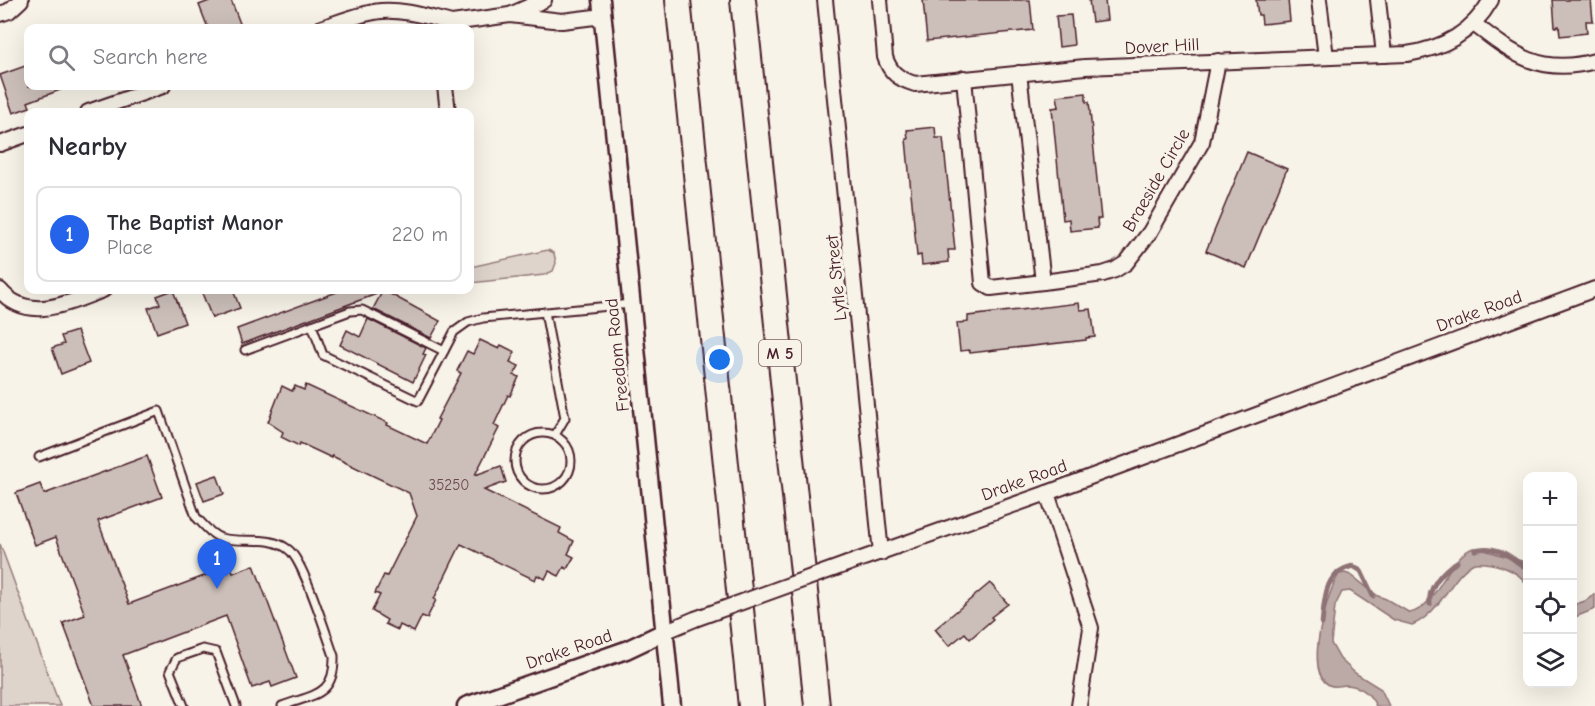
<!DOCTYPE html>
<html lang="en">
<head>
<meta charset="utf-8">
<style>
	:root { --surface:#fff; --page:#f7f7f7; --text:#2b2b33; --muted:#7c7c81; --line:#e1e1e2; --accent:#2563eb }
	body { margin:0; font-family:"Comic Neue",sans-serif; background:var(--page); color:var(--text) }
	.controls { position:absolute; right:18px; bottom:18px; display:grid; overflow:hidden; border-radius:12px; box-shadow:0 6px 24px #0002 }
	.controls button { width:54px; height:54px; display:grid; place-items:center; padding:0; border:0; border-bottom:2px solid var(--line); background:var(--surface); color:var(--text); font:30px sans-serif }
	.you { position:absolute; left:720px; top:360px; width:21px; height:21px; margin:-15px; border:4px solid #fff; border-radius:50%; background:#1a73e8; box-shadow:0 0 0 9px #1a73e833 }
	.badge { display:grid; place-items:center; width:39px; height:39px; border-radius:50%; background:var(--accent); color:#fff; font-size:20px; font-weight:700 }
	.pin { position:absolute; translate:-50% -50px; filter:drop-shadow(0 2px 3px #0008) }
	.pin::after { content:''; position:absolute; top:32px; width:21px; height:18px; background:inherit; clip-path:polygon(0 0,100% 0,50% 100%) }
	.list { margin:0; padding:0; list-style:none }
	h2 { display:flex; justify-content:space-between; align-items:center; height:78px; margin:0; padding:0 24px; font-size:26px }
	h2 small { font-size:20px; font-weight:400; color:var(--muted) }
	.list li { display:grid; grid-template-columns:39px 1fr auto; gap:18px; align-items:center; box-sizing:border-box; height:96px; margin:0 12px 12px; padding:0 12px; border:2px solid var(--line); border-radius:12px }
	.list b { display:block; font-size:22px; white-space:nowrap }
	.list p { margin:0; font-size:20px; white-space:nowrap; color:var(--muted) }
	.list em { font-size:20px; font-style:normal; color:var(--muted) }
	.icon { flex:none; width:33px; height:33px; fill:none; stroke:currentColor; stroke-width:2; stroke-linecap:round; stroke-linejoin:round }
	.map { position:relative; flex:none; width:1595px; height:706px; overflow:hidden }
	.search { position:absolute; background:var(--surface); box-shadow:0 6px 24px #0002; left:24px; top:24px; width:450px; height:66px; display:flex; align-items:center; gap:15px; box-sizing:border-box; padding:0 21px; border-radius:12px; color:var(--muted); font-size:22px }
	.panel { position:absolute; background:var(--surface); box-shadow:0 6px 24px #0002; left:24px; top:108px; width:450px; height:186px; border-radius:12px }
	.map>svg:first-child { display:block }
	.green { fill:#ded4cc; stroke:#947a7c; stroke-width:1.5 }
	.water { fill:#bcaaa7; stroke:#8e7275; stroke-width:1.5 }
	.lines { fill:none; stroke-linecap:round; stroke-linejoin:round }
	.stream { stroke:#8e7275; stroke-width:5 }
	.building { fill:#ccbfb9; stroke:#4a1f2b; stroke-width:1.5 }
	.service-casing { stroke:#4a1f2b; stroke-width:11 }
	.minor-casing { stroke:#4a1f2b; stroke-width:18 }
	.tertiary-casing { stroke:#4a1f2b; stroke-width:21 }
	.motorway-casing { stroke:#4a1f2b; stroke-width:28 }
	.service { stroke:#f7f3e8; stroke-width:7 }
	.minor { stroke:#f7f3e8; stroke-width:14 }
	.tertiary { stroke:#f7f3e8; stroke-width:16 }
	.motorway { stroke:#f7f3e8; stroke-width:24 }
	.minor-bridge-casing { stroke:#4a1f2b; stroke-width:18; stroke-linecap:butt }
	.minor-bridge { stroke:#f7f3e8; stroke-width:14 }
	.labels { text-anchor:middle; stroke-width:6; stroke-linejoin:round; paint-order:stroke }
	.number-label { font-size:15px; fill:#6a474e }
	.shield { fill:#f7f3e8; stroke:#7e5f64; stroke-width:1.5 }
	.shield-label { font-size:16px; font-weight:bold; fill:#4a1f2b }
	.street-label { font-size:18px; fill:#4a1f2b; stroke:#f7f3e8 }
</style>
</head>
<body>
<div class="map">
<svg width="1595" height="706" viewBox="0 0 1595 706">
	<rect width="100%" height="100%" fill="#f7f3e8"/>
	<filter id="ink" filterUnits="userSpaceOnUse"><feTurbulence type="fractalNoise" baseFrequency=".0167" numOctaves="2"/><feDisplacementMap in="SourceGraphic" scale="12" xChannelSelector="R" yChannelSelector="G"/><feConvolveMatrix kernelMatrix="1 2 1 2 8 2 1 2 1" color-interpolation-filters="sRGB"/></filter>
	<g filter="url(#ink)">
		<g class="green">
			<path d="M548 250 554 253 556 263 553 271 544 275 470 283V267Z"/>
			<path d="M0 544 60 706H0Z"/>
		</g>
		<g class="water">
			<path d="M1473 548C1491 550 1508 559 1527 562V585C1518 569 1491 561 1474 563 1451 575 1440 615 1412 625L1394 620 1350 591 1342 592 1335 606 1331 643 1340 659 1355 673 1381 689 1389 706H1376C1370 694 1362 686 1347 685 1340 685 1335 688 1329 685 1303 672 1327 592 1339 574L1345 573 1351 575 1378 596 1386 599 1410 613C1438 607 1445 559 1473 548Z"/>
			<path d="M1595 594V609L1573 618V605L1585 601Z"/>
		</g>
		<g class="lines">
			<g class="stream">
				<path d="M1475 550C1496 544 1512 557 1528 570"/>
				<path d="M1430 604C1427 588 1443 570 1457 562"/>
				<path d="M1322 624C1325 599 1323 573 1353 566L1361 571 1373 596"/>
			</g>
		</g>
		<g class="building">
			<path d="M212 0H231L241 26 234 28H208L199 5Z"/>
			<path d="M923 0H1030L1033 30 927 41Z"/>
			<path d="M1089 0H1105L1107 20 1092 22Z"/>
			<path d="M1256 0H1288L1290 21 1262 24 1261 15H1258Z"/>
			<path d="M1553 0H1591L1593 21H1586L1587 33 1560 36 1559 26 1555 27Z"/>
			<path d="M1071 15 1074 45 1059 47 1056 16Z"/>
			<path d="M28 65V86L68 87 28 102 30 107 13 113 0 75Z"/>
			<path d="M1086 93V102H1089L1101 219H1097L1098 228 1070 231 1069 219 1063 220 1052 108 1059 107 1057 96Z"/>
			<path d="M935 127 936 138H943L955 250H948L949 262 922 265 921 255 917 256 906 139H908L907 130Z"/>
			<path d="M1247 152 1287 169 1246 268 1206 251Z"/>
			<path d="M173 290 185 323 157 333 148 308 160 304 157 296Z"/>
			<path d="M212 290H233L240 308 212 318 202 293Z"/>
			<path d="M342 290H383L440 321 431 338 373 309 382 292 242 344 237 329Z"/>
			<path d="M1079 303 1080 310 1091 309 1095 337 1086 338V340L970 353 969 350 960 351 957 323 968 322V316Z"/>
			<path d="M368 319 426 348 423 354 426 355 413 382 340 345 347 330 360 337Z"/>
			<path d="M77 331 89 363 61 374 52 348 64 344 61 336Z"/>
			<path d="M480 340 499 349 501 345 515 352 510 362 519 366 514 375 519 377 510 396 508 395 494 425 499 428 475 475 501 466 506 482 484 490 561 528 559 533 574 541 568 554 574 557 567 569 564 567 559 576 549 571 545 579 537 575 535 580 461 544 434 599 436 600 427 618 422 616 414 632 400 625 398 630 385 624 387 620 372 611 380 595 375 593 384 575 387 576 417 516 409 493 332 456V458L300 443 299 446 281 437 283 432 268 422 282 386 292 391 295 386 304 390 306 385 388 423 387 425 427 444 439 420 437 419 461 373 457 371 467 351 473 354Z"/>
			<path d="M147 456 162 497 98 521 129 604 231 566 233 573 254 565 296 678 272 687 270 682 252 688 226 616 123 655 142 706H94L63 623 85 615 56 537 35 545 16 493 40 484 44 494Z"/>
			<path d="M217 475 224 494 204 501 197 482Z"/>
			<path d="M990 583 1008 604 991 617 993 619 970 639 965 633 949 646 935 629Z"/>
		</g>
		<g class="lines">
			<g class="service-casing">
				<g id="service">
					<path d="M545 312 565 418 555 435"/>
					<path d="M312 325 323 355 418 401 454 332 468 322 483 318 631 304"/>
					<path d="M245 350 350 311 362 310 444 351"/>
					<circle cx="543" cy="461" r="28"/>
					<path d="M39 457 159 411 196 517C203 524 211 535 221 538 243 544 270 534 289 550 304 562 326 634 334 656 335 696 314 694 282 706"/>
					<path d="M184 706 170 671 177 658 203 649 216 652 236 706"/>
				</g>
			</g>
			<g class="minor-casing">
				<g id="minor">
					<path d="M825 0 881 553"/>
					<path d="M880 0 885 57C890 73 899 79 915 84L1085 67 1407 54C1444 48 1472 33 1491 0"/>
					<path d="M1319 0 1326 57"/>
					<path d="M1378 0 1384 55"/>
					<path d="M0 14 9 11 21 0"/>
					<path d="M510 15 544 0"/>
					<path d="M452 23 510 15 562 21 603 16"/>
					<path d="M1474 24C1514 55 1541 76 1595 61"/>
					<path d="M321 28C340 22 361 13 381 11 405 9 430 18 452 23V28"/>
					<path d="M1019 73 1043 282 1103 274 1115 270 1126 263 1150 232 1202 142 1218 61"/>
					<path d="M964 78 983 283 991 288 1043 282"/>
					<path d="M445 86 448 112"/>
					<path d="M88 112 163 86"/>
					<path d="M0 144 28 134"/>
					<path d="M0 290C28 324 70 302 103 290"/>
					<path d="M1047 493 1091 628 1079 706"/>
					<path d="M847 564 1047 493 1595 289"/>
					<path d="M664 632 695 619"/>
				</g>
			</g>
			<g class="tertiary-casing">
				<g id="tertiary">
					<path d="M601 0 672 706"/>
					<path d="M466 706 626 650 664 632"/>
				</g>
			</g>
			<g class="motorway-casing">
				<g id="motorway">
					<path d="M678 0 751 706"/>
					<path d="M743 0 817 706"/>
				</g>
			</g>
			<use href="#service" class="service"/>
			<use href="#minor" class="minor"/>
			<use href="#tertiary" class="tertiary"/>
			<use href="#motorway" class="motorway"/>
			<g class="minor-bridge-casing">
				<path id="minor-bridge" d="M695 619 847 564"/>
			</g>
			<use href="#minor-bridge" class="minor-bridge"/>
		</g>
	</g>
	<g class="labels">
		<g class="number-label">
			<text x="449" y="490">35250</text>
		</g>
		<rect class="shield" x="759" y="340" width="42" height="26" rx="4.5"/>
		<g class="shield-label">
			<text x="780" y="359">M 5</text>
		</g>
		<g class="street-label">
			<text transform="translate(1162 46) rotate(-3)" y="6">Dover Hill</text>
			<text transform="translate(1156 180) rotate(-60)" y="6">Braeside Circle</text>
			<text transform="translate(836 278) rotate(-96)" y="6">Lytle Street</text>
			<text transform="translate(1479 311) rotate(-20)" y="6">Drake Road</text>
			<text transform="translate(617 355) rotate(-96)" y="6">Freedom Road</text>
			<text transform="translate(1024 480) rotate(-20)" y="6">Drake Road</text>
			<text transform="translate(569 649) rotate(-19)" y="6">Drake Road</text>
		</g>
	</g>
</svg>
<div class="controls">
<button>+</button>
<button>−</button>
<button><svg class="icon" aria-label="locate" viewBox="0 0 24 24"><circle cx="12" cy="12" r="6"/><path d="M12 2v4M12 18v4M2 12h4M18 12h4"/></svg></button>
<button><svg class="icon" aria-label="layers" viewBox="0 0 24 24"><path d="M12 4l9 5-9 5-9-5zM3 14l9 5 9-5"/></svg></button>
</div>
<div class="you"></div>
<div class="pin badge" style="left:217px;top:589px">1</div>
<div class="search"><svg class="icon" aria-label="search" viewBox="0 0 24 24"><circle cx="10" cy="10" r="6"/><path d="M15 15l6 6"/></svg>Search here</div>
<section class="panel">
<h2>Nearby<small></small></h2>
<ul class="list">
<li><span class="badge">1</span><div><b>The Baptist Manor</b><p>Place</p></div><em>220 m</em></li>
</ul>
</section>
</div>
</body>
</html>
